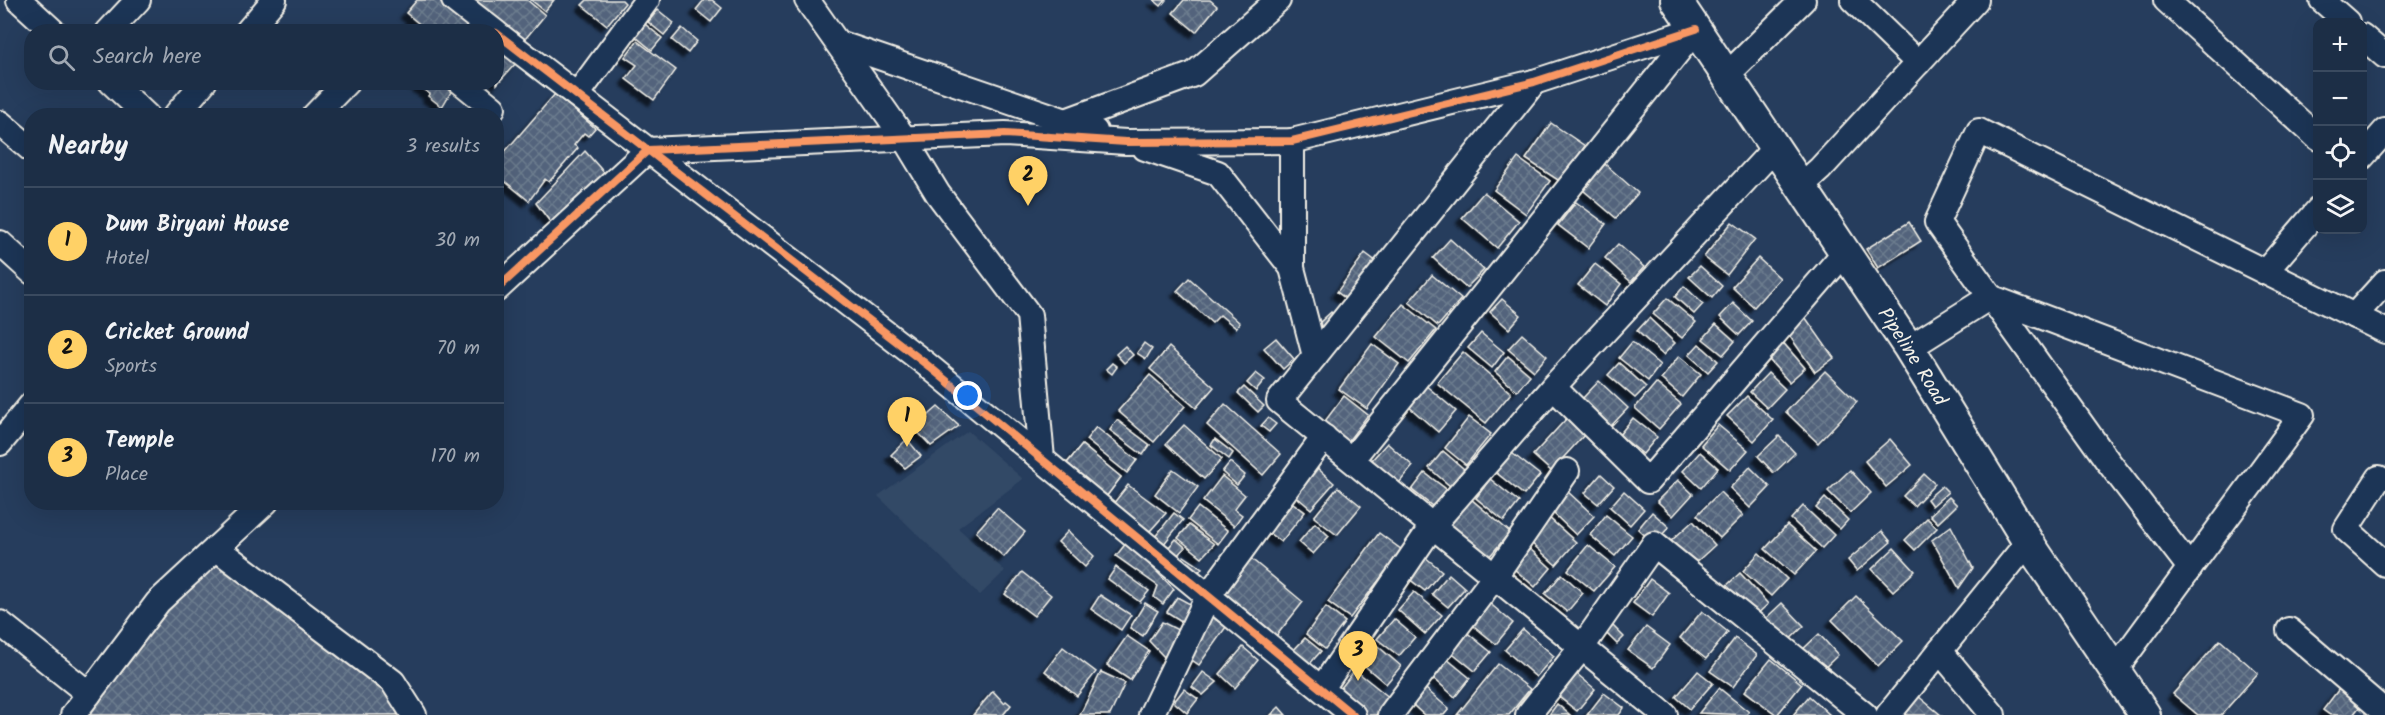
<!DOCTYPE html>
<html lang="en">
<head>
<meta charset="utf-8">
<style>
	:root { --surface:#1c2e46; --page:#25364d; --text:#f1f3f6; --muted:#a0a8b3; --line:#3a4a5f; --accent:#ffd166 }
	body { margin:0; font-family:Kalam,sans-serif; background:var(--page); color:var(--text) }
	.controls { position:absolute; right:18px; top:18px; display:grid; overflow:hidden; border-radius:12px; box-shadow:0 6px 24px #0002 }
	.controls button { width:54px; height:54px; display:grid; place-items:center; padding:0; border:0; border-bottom:2px solid var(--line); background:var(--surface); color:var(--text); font:30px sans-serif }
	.you { position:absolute; left:968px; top:396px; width:21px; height:21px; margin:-15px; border:4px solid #fff; border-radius:50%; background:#1a73e8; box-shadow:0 0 0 9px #1a73e833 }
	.badge { display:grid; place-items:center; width:39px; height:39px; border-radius:50%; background:var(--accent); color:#111; font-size:20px; font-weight:700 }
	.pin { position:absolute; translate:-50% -50px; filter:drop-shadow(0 2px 3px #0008) }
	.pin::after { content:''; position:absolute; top:32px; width:21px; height:18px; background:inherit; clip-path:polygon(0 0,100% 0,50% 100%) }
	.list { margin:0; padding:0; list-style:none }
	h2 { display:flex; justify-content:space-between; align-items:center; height:78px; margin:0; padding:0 24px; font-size:26px }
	h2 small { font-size:20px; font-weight:400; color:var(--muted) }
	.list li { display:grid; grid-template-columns:39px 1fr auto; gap:18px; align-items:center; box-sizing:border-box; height:108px; padding:0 24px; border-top:2px solid var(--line) }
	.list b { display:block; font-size:22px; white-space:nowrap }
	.list p { margin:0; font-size:20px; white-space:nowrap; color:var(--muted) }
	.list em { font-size:20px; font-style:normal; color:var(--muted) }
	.icon { flex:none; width:33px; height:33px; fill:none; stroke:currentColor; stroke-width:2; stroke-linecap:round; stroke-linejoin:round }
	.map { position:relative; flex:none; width:2385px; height:715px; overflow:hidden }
	.search { position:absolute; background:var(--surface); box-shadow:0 6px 24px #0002; left:24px; top:24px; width:480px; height:66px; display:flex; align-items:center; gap:15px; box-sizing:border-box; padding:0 21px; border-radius:24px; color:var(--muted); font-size:22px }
	.panel { position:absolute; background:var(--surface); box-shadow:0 6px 24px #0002; left:24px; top:108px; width:480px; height:402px; border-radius:24px }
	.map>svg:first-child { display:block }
	.built { fill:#334966 }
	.building { fill:url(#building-cross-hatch); stroke:#f4f1e8; stroke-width:1.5; filter:url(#shadow) }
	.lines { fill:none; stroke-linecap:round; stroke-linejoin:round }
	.minor-casing { stroke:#f4f1e8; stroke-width:28 }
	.major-casing { stroke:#f4f1e8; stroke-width:34 }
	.minor { stroke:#1d3557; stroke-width:24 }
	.major { stroke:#1d3557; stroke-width:30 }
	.cycleway-casing { stroke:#1d3557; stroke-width:11 }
	.cycleway { stroke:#f99763; stroke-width:8 }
	.labels { text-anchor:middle; stroke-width:6; stroke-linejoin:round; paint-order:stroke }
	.street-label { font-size:20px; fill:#f4f1e8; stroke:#1d3557 }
</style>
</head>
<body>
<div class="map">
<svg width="2385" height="715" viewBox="0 0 2385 715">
	<defs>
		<pattern id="building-cross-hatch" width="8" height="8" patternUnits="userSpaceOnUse" patternTransform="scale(1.5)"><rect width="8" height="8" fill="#52647b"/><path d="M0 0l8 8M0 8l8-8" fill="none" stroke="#6c7b8e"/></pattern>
		<filter id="shadow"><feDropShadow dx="-5.5" dy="5.5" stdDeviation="1.5" flood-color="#0009"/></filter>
	</defs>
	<rect width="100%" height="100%" fill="#263d5d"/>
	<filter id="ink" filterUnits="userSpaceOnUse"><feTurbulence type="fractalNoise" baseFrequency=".0167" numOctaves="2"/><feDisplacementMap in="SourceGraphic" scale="12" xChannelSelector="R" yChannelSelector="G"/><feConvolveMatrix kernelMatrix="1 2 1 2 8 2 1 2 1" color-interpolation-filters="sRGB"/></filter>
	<g filter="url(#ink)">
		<path class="built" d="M968 431 1023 479 958 528 1005 571 980 595 878 496Z"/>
		<g class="building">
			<path d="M417 0H441L477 30 476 32H429L406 13Z"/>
			<path d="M475 0H527L545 15 521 44 472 3Z"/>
			<path d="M531 0H554L545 11Z"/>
			<path d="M587 0H622L625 3 607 25 582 5Z"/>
			<path d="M704 0H712L722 8 711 22 696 10Z"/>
			<path d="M1154 0H1166L1161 6Z"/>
			<path d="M1184 0H1210L1217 6 1196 32 1173 13Z"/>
			<path d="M658 10 674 23 664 35 648 22Z"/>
			<path d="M640 20 662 38 652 50 630 32Z"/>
			<path d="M682 28 697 41 688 53 672 40Z"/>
			<path d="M637 41 676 70 654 100 626 79 637 65 625 57Z"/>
			<path d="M501 49 516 63 497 84 496 54Z"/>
			<path d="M412 82H440L451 92 442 107 428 96 430 94Z"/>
			<path d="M555 94 595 128 588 136 584 133 574 145 578 148 549 182 545 179 529 201 496 174V162Z"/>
			<path d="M1551 123 1585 146 1561 182 1526 159Z"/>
			<path d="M585 151 607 176 554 227 536 203Z"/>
			<path d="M1518 158 1550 181 1526 214 1494 190Z"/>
			<path d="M1605 164 1638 193 1616 218 1583 190Z"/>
			<path d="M1484 192 1519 221 1497 248 1462 218Z"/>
			<path d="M1576 202 1606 224 1588 248 1558 225Z"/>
			<path d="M1732 222 1755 239 1727 275 1704 257Z"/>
			<path d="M1909 222 1921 241 1878 268 1866 249Z"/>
			<path d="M1450 239 1484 270 1466 288 1433 258Z"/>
			<path d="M1618 244 1644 267 1631 282 1605 258Z"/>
			<path d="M1365 253 1381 265 1353 304 1337 292Z"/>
			<path d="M1758 258 1780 278 1754 307 1732 287Z"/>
			<path d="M1595 264 1621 284 1605 306 1578 285Z"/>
			<path d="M1700 266 1722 286 1712 298 1689 277Z"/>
			<path d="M1432 275 1461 299 1438 326 1409 302Z"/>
			<path d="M1189 278 1240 323 1236 328 1220 315 1212 323 1177 291Z"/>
			<path d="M1684 286 1703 304 1694 314 1675 297Z"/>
			<path d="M1667 298 1696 322 1682 338 1653 314Z"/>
			<path d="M1502 299 1521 315 1509 329 1490 312Z"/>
			<path d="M1733 303 1752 321 1739 335 1720 317Z"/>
			<path d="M1403 304 1436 330 1409 363 1376 337Z"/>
			<path d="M1331 312 1336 318 1324 329 1318 324Z"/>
			<path d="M1803 314 1834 358 1815 372 1784 328Z"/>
			<path d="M1649 318 1675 343 1663 355 1637 331Z"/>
			<path d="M1716 324 1735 341 1723 355 1703 339Z"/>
			<path d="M1481 333 1504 352 1492 368 1468 348Z"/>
			<path d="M1522 334 1547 356 1534 371 1508 349Z"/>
			<path d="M1276 338 1294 359 1283 369 1264 348Z"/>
			<path d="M1780 339 1805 368 1789 382 1763 353Z"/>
			<path d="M1632 342 1660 365 1648 381 1619 358Z"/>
			<path d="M1144 343 1152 349 1146 359 1137 353Z"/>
			<path d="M1372 344 1399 364 1367 409 1339 389Z"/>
			<path d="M1699 344 1718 361 1708 372 1689 355Z"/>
			<path d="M1125 346 1133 355 1124 363 1116 354Z"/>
			<path d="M1169 347 1214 387 1196 408 1150 369Z"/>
			<path d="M1463 352 1511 393 1486 423 1437 383Z"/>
			<path d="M1508 356 1530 375 1517 391 1495 372Z"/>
			<path d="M1679 356 1701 374 1682 397 1661 379Z"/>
			<path d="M1112 363 1117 367 1112 374 1106 369Z"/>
			<path d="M1619 363 1646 387 1635 398 1608 375Z"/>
			<path d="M1825 371 1857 402 1818 443 1786 412Z"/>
			<path d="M1256 373 1265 380 1256 391 1247 383Z"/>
			<path d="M1768 373 1785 389 1767 408 1750 392Z"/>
			<path d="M1150 375 1185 406 1154 442 1118 411Z"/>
			<path d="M1599 381 1628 408 1611 426 1582 399Z"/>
			<path d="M1656 383 1681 404 1659 429 1635 408Z"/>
			<path d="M1424 384 1456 411 1438 432 1407 405Z"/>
			<path d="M1244 387 1264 406 1258 412 1238 393Z"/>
			<path d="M1344 396 1368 415 1346 444 1322 425Z"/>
			<path d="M1747 396 1773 420 1754 441 1727 416Z"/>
			<path d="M1225 404 1281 454 1263 475 1207 425Z"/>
			<path d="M938 407 959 426 931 446 914 428Z"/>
			<path d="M1469 417 1491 434 1466 465 1445 448Z"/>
			<path d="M1268 418 1276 424 1269 432 1261 426Z"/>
			<path d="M1567 418 1585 434 1551 471 1533 455Z"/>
			<path d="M1633 418 1657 437 1643 454 1619 435Z"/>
			<path d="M1117 420 1150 445 1143 455 1110 430Z"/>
			<path d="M1184 425 1222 459 1204 479 1166 444Z"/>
			<path d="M1718 425 1748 450 1730 470 1701 445Z"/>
			<path d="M1096 427 1137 460 1127 473 1086 440Z"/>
			<path d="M1779 436 1795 453 1774 473 1758 456Z"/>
			<path d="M907 439 921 456 905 468 891 455Z"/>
			<path d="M1215 439 1233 453 1229 459 1211 445Z"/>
			<path d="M1890 439 1912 465 1886 487 1865 461Z"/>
			<path d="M1387 443 1413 466 1399 483 1372 460Z"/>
			<path d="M1082 445 1121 477 1103 501 1063 468Z"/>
			<path d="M1082 445 1121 477 1103 501 1063 468Z"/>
			<path d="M1508 450 1540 475 1524 495 1493 470Z"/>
			<path d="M1443 451 1464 469 1450 486 1429 468Z"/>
			<path d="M1700 452 1718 468 1701 488 1683 471Z"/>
			<path d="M1230 462 1245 475 1237 485 1222 472Z"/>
			<path d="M1314 465 1334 483 1311 509 1291 492Z"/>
			<path d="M1750 467 1770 487 1750 508 1730 488Z"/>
			<path d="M1173 469 1198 487 1179 513 1155 494Z"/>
			<path d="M1850 470 1871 493 1850 513 1828 491Z"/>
			<path d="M1425 473 1450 492 1436 509 1412 490Z"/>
			<path d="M1601 474 1614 486 1598 504 1585 493Z"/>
			<path d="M1924 474 1935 484 1914 506 1903 496Z"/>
			<path d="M1222 476 1245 495 1234 509 1242 515 1234 526 1203 501Z"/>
			<path d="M1490 479 1519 502 1504 521 1476 498Z"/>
			<path d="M1678 480 1693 494 1673 516 1657 501Z"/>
			<path d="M1128 485 1166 513 1150 531 1113 504Z"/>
			<path d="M1942 486 1948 492 1932 506 1927 499Z"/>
			<path d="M1338 487 1361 506 1337 535 1314 517Z"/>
			<path d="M1566 490 1594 516 1576 535 1549 509Z"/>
			<path d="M1624 491 1644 509 1630 525 1610 507Z"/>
			<path d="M1720 492 1743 515 1720 538 1697 515Z"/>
			<path d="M1949 497 1957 505 1938 523 1930 515Z"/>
			<path d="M1825 498 1848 520 1840 529 1816 508Z"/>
			<path d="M1471 499 1510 532 1489 557 1450 525Z"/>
			<path d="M1293 503 1305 512 1281 542 1269 533Z"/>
			<path d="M1803 506 1834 535 1822 548 1791 519Z"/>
			<path d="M1198 507 1228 531 1218 544 1188 520Z"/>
			<path d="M997 508 1025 532 1004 557 976 532Z"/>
			<path d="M1652 512 1669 527 1654 544 1638 529Z"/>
			<path d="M1174 513 1183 520 1163 545 1154 538Z"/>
			<path d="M1606 515 1632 536 1615 556 1590 535Z"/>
			<path d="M1548 517 1576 542 1556 565 1528 540Z"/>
			<path d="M1927 518 1937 528 1915 550 1905 540Z"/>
			<path d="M1693 521 1715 545 1693 565 1671 541Z"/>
			<path d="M1315 523 1329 536 1313 554 1299 542Z"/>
			<path d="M1189 525 1214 544 1202 557 1178 538Z"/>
			<path d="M1787 525 1816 551 1794 575 1765 549Z"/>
			<path d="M1951 526 1973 568 1959 588 1932 540Z"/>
			<path d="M1068 531 1094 556 1085 567 1058 542Z"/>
			<path d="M1882 531 1891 542 1857 571 1848 560Z"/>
			<path d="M1379 533 1402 550 1350 618 1328 602Z"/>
			<path d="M1176 539 1185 547 1177 556 1168 548Z"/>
			<path d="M1127 542 1174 589 1163 604 1154 597 1158 586 1116 556Z"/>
			<path d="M1588 545 1615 567 1594 591 1568 570Z"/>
			<path d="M216 548 414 715H74Z"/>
			<path d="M1894 548 1915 571 1893 591 1872 569Z"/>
			<path d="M1530 549 1551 568 1535 587 1513 568Z"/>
			<path d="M1759 553 1787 579 1771 596 1743 571Z"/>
			<path d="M1184 556 1202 568 1194 578 1177 566Z"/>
			<path d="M1249 557 1303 602 1273 640 1216 596Z"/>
			<path d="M1425 557 1442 571 1425 591 1408 578Z"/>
			<path d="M1116 567 1149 591 1140 602 1108 579Z"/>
			<path d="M1022 572 1051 595 1034 616 1005 594Z"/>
			<path d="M1740 573 1768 604 1752 619 1724 588Z"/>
			<path d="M1449 574 1465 588 1448 607 1432 594Z"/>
			<path d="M1562 574 1583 593 1567 612 1545 594Z"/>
			<path d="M1650 579 1669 593 1652 617 1633 603Z"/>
			<path d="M1414 592 1442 615 1425 634 1398 610Z"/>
			<path d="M1100 595 1131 615 1121 630 1091 609Z"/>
			<path d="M1856 596 1903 641 1878 666 1832 620Z"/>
			<path d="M1177 597 1192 605 1183 622 1167 612Z"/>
			<path d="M1487 601 1513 623 1496 644 1469 622Z"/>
			<path d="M1145 603 1158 611 1143 636 1130 628Z"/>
			<path d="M1782 603 1804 626 1786 643 1764 620Z"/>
			<path d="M1326 607 1345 622 1325 649 1306 634Z"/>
			<path d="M1702 611 1728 632 1706 659 1680 638Z"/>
			<path d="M1212 617 1226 627 1199 665 1185 655Z"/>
			<path d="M1394 619 1415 637 1399 656 1377 639Z"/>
			<path d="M1162 622 1180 631 1167 660 1149 641Z"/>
			<path d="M1612 625 1624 637 1617 644 1605 632Z"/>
			<path d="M1646 627 1670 645 1653 668 1628 650Z"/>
			<path d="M1523 629 1554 656 1536 677 1505 650Z"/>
			<path d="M1465 631 1491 652 1475 671 1449 650Z"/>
			<path d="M1819 634 1838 655 1818 674 1799 653Z"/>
			<path d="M1127 636 1149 651 1130 680 1107 665Z"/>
			<path d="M1305 638 1321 651 1307 667 1291 653Z"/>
			<path d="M1735 638 1757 655 1733 687 1710 671Z"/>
			<path d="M2220 640 2258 673 2221 715H2198L2173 694Z"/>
			<path d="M1374 643 1401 666 1386 684 1359 661Z"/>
			<path d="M1063 647 1096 672 1077 696 1045 671Z"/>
			<path d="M1243 647 1258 660 1235 688 1220 674Z"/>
			<path d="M1447 659 1470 678 1455 697 1432 677Z"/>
			<path d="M1771 659 1802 684 1777 715 1745 691Z"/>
			<path d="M1498 664 1530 689 1509 715H1457Z"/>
			<path d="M1355 670 1390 698 1376 715H1365L1337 693Z"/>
			<path d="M1698 671 1713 683 1690 709 1676 697Z"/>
			<path d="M1101 672 1125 683 1110 715H1080Z"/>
			<path d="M1203 672 1217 682 1203 695 1192 687Z"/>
			<path d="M1577 674 1595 689 1577 711 1559 697Z"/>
			<path d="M2342 685 2364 701 2353 715H2330L2323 710Z"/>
			<path d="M1719 688 1749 712 1746 715 1699 713Z"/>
			<path d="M1184 689 1198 699 1187 713 1174 702Z"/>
			<path d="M1426 689 1449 709 1444 715H1424L1413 705Z"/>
			<path d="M993 691 1004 703 1006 701 1011 705 1003 715H973Z"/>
			<path d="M1604 693 1624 708 1619 715H1587Z"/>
			<path d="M1809 696 1830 715H1793Z"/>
			<path d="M1918 696 1941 715H1901Z"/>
			<path d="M1557 704 1570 715H1549Z"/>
			<path d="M1279 707 1286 715H1271Z"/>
		</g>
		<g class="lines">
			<g class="minor-casing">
				<g id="minor">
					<path d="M19 0 54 32"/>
					<path d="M454 0 495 32"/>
					<path d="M807 0 904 138 938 194 1029 315 1042 459"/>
					<path d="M1853 0 1918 63"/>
					<path d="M2166 0 2318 138"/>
					<path d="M2322 0 2347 22"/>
					<path d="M108 32 138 0"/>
					<path d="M247 32 274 0"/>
					<path d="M496 33 926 364 1353 715"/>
					<path d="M2362 36 2385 56"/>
					<path d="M838 43 1095 131"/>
					<path d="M1726 76 1803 0"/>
					<path d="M111 82 147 116"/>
					<path d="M461 82 493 108 486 116"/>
					<path d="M1534 82 1279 401 1665 715"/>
					<path d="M577 95 647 0"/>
					<path d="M175 116 204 82"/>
					<path d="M314 116 347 82"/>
					<path d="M1066 121 1194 74 1278 0"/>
					<path d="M0 123 32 150"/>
					<path d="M1145 148 1218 173 1292 268 1315 356"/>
					<path d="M2362 157 2385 131"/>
					<path d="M1801 186 1820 169 1976 0"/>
					<path d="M0 243 32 272"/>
					<path d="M1292 268V141"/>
					<path d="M2265 272 2318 210"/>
					<path d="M496 290 648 150 1005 134 1126 142 1292 141 1534 82 1696 29"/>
					<path d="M2354 316 2385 282"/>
					<path d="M1909 348 1990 297 2302 415 2115 670"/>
					<path d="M1553 387 1774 149"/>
					<path d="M0 443 32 404"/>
					<path d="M1352 459 1696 29"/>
					<path d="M2379 478 2346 529 2385 564"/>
					<path d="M216 548 393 682 414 715"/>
					<path d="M2190 568 2107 460 1937 222 1979 131 2385 331"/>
					<path d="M0 623 89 694"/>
					<path d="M2289 630 2385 712"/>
					<path d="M1940 651 1993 715"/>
					<path d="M1322 688 1433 525 1553 387 1648 481 1845 252"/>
					<path d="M73 715 158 602 266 502"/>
					<path d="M1151 715 1208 596 1324 437"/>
					<path d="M1390 715 1495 576 1567 471"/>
					<path d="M1528 715 1582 647 1654 544 1865 715"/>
					<path d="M1888 715 2028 542"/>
				</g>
			</g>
			<g class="major-casing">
				<g id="major">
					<path id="s1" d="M1676 0 1909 348 2028 542 2145 715"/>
				</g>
			</g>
			<use href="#minor" class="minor"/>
			<use href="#major" class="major"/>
			<g class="cycleway-casing">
				<g id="cycleway">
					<path d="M496 33 926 364 1353 715"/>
					<path d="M496 290 648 150 1005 134 1126 142 1292 141 1534 82 1696 29"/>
				</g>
			</g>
			<use href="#cycleway" class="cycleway"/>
		</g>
	</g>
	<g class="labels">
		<g class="street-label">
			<text dy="7" stroke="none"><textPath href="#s1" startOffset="428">Pipeline Road</textPath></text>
		</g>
	</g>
</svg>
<div class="controls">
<button>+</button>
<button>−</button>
<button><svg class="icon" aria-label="locate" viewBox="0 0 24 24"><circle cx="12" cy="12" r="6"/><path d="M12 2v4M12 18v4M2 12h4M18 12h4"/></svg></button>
<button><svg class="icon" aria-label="layers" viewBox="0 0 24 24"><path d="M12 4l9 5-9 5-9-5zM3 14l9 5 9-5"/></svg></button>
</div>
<div class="you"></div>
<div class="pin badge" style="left:907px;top:447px">1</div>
<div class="pin badge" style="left:1028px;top:206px">2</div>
<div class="pin badge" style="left:1358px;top:681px">3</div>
<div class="search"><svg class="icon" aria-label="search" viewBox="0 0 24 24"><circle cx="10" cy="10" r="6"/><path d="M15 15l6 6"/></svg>Search here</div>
<section class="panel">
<h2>Nearby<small>3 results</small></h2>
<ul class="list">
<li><span class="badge">1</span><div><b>Dum Biryani House</b><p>Hotel</p></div><em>30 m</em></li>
<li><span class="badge">2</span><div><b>Cricket Ground</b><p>Sports</p></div><em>70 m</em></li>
<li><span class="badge">3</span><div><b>Temple</b><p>Place</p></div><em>170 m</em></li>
</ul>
</section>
</div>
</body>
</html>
